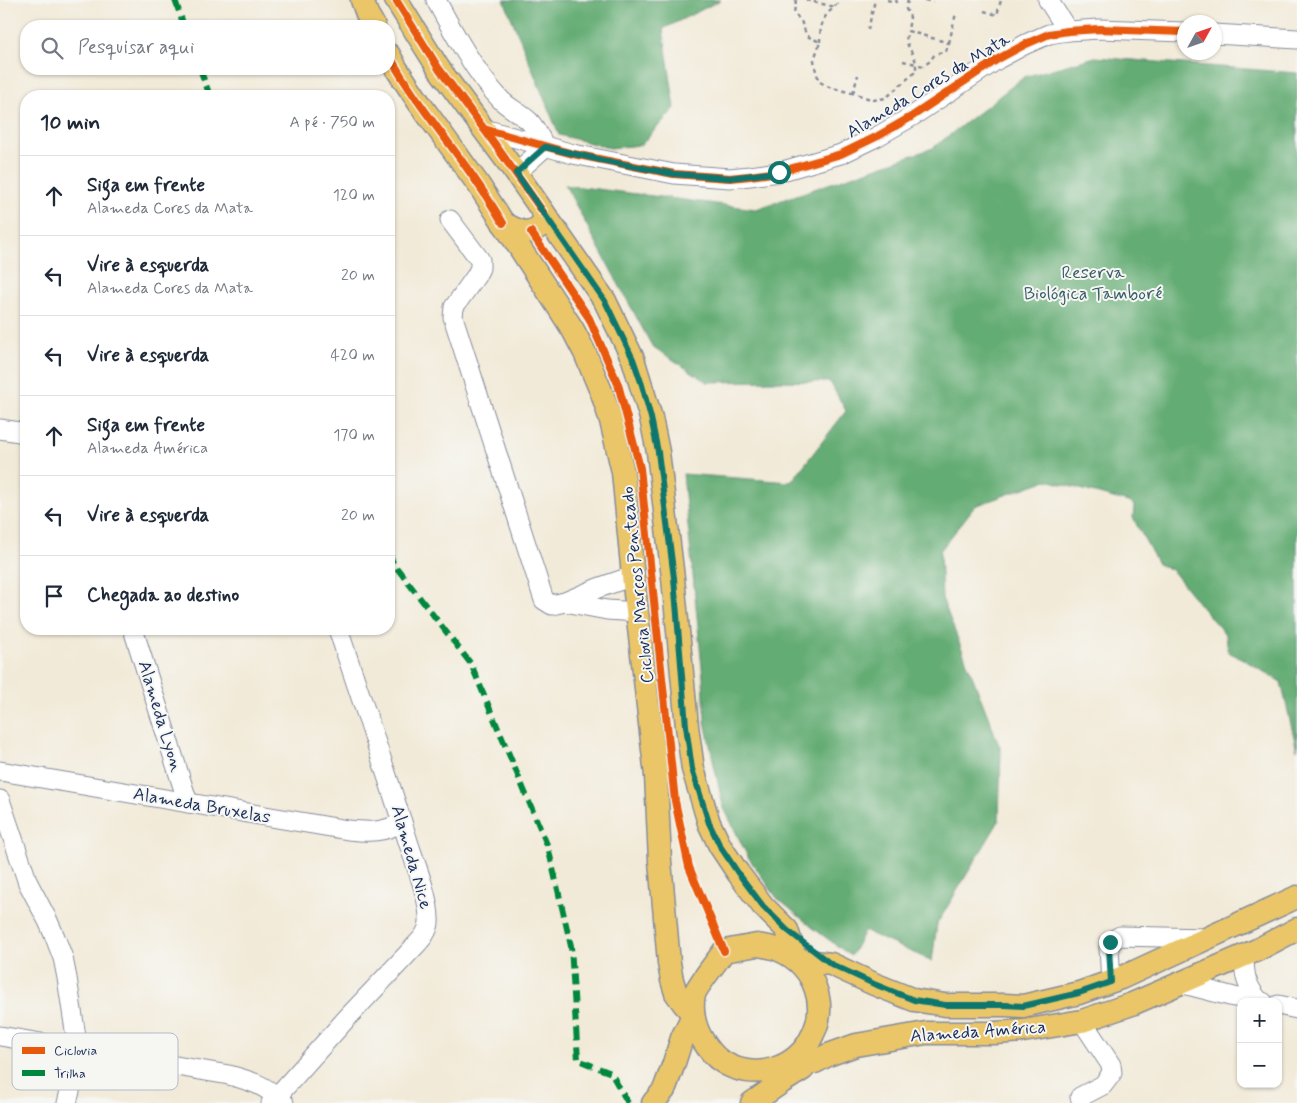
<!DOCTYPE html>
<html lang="pt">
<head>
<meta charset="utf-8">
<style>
	:root { --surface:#fff; --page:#f6f6f7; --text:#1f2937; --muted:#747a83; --line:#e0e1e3 }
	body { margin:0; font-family:Mynerve,sans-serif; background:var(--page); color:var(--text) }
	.controls { position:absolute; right:15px; bottom:15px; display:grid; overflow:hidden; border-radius:10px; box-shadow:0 1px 4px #0004 }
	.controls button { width:45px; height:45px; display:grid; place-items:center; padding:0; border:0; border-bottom:1px solid var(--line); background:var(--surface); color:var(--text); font:25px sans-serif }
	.compass { position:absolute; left:1177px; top:15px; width:45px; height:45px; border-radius:50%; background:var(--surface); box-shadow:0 1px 4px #0004; rotate:50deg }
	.stop { position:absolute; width:15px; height:15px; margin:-11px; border:4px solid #0f766e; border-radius:50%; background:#fff }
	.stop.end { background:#0f766e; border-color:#fff; box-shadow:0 1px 5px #0008 }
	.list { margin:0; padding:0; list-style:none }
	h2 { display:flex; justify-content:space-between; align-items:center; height:65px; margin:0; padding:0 20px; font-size:21px }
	h2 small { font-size:16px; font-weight:400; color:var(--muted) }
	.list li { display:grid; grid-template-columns:32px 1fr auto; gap:15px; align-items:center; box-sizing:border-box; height:80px; padding:0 20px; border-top:1px solid var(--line) }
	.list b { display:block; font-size:19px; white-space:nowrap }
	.list p { margin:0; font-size:16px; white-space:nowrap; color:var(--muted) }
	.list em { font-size:16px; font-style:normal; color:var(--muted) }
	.icon { flex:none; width:28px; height:28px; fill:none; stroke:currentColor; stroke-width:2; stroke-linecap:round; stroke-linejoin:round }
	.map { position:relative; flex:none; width:1297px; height:1103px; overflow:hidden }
	.search { position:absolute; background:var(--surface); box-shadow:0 1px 4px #0004; left:20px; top:20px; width:375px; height:55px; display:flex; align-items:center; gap:12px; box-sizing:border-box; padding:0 18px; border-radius:20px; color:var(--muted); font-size:19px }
	.panel { position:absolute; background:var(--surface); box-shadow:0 1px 4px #0004; left:20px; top:90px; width:375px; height:545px; border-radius:20px }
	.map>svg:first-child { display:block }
	.forest { fill:#64ac73; stroke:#406e68 }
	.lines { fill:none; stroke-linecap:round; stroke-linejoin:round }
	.minor-casing { stroke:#868c9b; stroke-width:21 }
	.major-casing { stroke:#868c9b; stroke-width:25 }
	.path { stroke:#868c9b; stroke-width:2.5; stroke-dasharray:4 4; stroke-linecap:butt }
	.minor { stroke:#fff; stroke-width:19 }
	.major { stroke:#ebc669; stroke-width:22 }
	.quiet { stroke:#00873e; stroke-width:6; stroke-dasharray:12 6; stroke-linecap:butt }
	.cycleway-casing { stroke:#f6f6f2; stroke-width:11 }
	.cycleway { stroke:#e8590c; stroke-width:8 }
	.route { stroke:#0f766e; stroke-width:6 }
	.labels { text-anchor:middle; stroke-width:4; stroke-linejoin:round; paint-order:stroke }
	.street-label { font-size:18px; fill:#1b2f5e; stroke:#f6f6f2 }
	.park-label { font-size:18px; fill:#385d6a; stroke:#f6f6f2 }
	.key { fill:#f6f6f2; stroke:#b4bac6; stroke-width:1 }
	.key-label { font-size:14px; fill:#1b2f5e }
</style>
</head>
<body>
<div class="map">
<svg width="1297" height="1103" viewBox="0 0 1297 1103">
	<rect width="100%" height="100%" fill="#f6f6f2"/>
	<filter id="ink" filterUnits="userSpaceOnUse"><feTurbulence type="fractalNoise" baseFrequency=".02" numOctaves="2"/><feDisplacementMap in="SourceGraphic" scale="10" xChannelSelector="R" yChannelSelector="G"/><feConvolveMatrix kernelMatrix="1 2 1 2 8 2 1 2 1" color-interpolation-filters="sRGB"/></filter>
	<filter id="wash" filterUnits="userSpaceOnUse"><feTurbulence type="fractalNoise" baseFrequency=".0096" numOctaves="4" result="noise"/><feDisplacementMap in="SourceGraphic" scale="20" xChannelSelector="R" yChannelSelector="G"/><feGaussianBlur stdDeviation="1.12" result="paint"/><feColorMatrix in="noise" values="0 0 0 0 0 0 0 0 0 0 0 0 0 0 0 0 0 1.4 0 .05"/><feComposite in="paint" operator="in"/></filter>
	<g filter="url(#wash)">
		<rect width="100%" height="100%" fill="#f2ead8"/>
		<g class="forest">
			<path d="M504 0H721L663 29 675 108 641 145 610 148 559 135Z"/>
			<path d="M1095 57 1297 73V750L1281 682 1241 658 1228 652 1226 635 1209 616 1172 570 1158 564 1133 518 1134 506 1132 503 1047 480 975 506 940 551 942 598 1001 750 999 821 937 924 932 961 864 931 851 956 813 928 777 898 748 857 723 806 705 722 703 678 683 474 791 482 846 411 830 382 774 381 707 382 652 346 565 185 756 209 933 148 1024 77Z"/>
		</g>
	</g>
	<g filter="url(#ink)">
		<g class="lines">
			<g class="minor-casing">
				<g id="minor">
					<path d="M436 0C453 32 476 74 501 100 509 108 520 113 529 121 536 128 540 138 545 147"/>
					<path d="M1048 0 1068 31"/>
					<path d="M1214 34 1297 39"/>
					<path d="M484 129 573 154 674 174 730 178 750 176 779 172 841 154 878 136 911 117 998 59 1026 44 1049 34 1068 31 1099 29 1184 32"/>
					<path d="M516 173 545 147"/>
					<path d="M450 220 480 260V268L476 276 454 307 453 317 544 600 552 605 565 602 598 588 633 576"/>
					<path d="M0 429 26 433"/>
					<path d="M565 602 607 610 637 612"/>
					<path d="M133 629 188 803"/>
					<path d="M0 771 348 830C369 832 384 833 402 822"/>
					<path d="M0 800 28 883 48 921 55 937 63 958 67 978 78 1050 76 1068 67 1103"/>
					<path d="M1244 955C1244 976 1246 985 1259 1001"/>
					<path d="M1111 982 1109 948 1110 942 1120 936 1206 938"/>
					<path d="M1180 983 1234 997 1263 1002"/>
					<path d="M1278 1005 1297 1009"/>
					<path d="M0 1036 229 1075C254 1082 265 1085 284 1103"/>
					<path d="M1080 1097 1103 1085 1112 1073 1111 1065 1082 1021"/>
					<path d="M271 1103 347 1018 416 945C423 938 430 929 429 919 429 896 414 861 407 838 385 768 361 698 338 629"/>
				</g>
			</g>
			<g class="major-casing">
				<g id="major">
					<path d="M362 0 367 14 374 26"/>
					<path d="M396 0 439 69 516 173 605 301 633 359 651 418 658 452 673 578 687 726 693 769 709 823 720 846 738 873 763 906 787 930 796 959"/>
					<path d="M389 55 396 68 420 104 478 184 559 308 573 330 585 353 603 396 611 421 623 472 633 576 656 776 660 861 669 963 672 980 676 993 684 1004 693 1014"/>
					<path d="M503 223C514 229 527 237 539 227 544 223 545 219 543 212"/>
					<path d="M757 945C764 946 773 947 779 950 798 958 810 971 816 990 821 1005 820 1020 813 1034 798 1069 754 1083 721 1061 713 1056 707 1047 702 1039 694 1026 691 1009 694 995 696 987 718 960 724 951Z"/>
					<path d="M797 960 831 964 874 984 914 1000 945 1005H1005L1023 1006 1079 993 1121 978 1297 897"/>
					<path d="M793 1061 815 1062 828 1055 856 1045 926 1033H995L1023 1031 1082 1021 1132 1004 1257 950 1297 929"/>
					<path d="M653 1103 664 1090 673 1066 682 1038 693 1015"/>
					<path d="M752 1103 782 1082 803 1069"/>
				</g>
			</g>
			<g class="path">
				<path d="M796 0 794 13 801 21 806 34 809 37 820 42 814 60 816 72 820 82 829 87 856 94 873 100 886 98 916 71V64L923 66 929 62 935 54 946 51 949 43 908 31 910 17 906 9 908 0"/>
				<path d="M806 0 835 7"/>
				<path d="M887 0 896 2 897 0"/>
				<path d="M925 0 933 2"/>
				<path d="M984 11 997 15 1001 0"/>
				<path d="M868 30 875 0"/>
				<path d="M820 42C820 31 821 21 828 13 832 9 836 6 839 0"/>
				<path d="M949 43 956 13"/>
				<path d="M903 61 916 64C915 52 902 45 908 31"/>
				<path d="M853 93 858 75"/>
			</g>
			<use href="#minor" class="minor"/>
			<use href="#major" class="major"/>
			<g class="quiet">
				<path d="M175 0 184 26"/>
				<path d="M200 69 210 96"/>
				<path d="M389 552 393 563 471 664 548 847 571 946 578 1060 611 1073 628 1103"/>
			</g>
			<g class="cycleway-casing">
				<g id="cycleway">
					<path d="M396 0 439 69 484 129 543 212"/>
					<path d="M389 55C414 101 449 141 478 184 487 197 495 210 503 223"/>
					<path d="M484 129 573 154 674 174 730 178 750 176 779 172 841 154 878 136 911 117 998 59 1026 44 1049 34 1068 31 1099 29 1184 32"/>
					<path d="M531 232 589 318 618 384 640 468 675 801 689 867 724 951"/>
				</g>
			</g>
			<use href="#cycleway" class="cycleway"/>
		</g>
	</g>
	<g class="lines" filter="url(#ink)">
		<path class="route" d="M779 172 730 178 674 174 601 160 545 147 516 173 605 301 633 359 642 385 651 418 658 452 674 578 686 726 692 769 709 823 720 846 738 873 763 906 787 930 831 964 874 984 914 1000 945 1005H1005L1023 1006 1079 993 1111 982 1109 948 1110 942"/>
	</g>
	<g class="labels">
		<g class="street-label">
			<text transform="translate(928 85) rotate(-31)" y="6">Alameda Cores da Mata</text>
			<text transform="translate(637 585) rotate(-96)" y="6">Ciclovia Marcos Penteado</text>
			<text transform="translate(161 716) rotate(73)" y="6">Alameda Lyon</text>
			<text transform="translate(202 805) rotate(10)" y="6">Alameda Bruxelas</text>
			<text transform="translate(412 857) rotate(74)" y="6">Alameda Nice</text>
			<text transform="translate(978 1031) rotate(-4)" y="6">Alameda América</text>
		</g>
		<g class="park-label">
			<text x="1093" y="278">Reserva<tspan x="1093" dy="21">Biológica Tamboré</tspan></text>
		</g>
	</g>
	<rect x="12" y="1033" width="166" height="57" rx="8" class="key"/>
	<rect x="22" y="1047" width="23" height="7" fill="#e8590c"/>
	<rect x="22" y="1070" width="23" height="6" fill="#00873e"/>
	<g class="key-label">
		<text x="54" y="1055">Ciclovia</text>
		<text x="54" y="1078">Trilha</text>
	</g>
</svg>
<div class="controls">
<button>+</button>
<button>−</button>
</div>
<svg class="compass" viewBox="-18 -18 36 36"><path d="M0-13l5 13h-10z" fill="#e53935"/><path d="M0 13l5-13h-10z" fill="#747a83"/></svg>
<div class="stop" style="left:779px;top:172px"></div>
<div class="stop end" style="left:1110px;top:942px"></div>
<div class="search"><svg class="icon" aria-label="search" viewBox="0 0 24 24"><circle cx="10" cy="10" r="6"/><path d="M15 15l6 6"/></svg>Pesquisar aqui</div>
<section class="panel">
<h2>10 min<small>A pé · 750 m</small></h2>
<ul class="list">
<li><svg class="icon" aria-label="ahead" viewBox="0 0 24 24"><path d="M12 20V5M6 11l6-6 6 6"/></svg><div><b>Siga em frente</b><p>Alameda Cores da Mata</p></div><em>120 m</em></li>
<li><svg class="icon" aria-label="left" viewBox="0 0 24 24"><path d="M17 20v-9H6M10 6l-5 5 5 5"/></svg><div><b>Vire à esquerda</b><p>Alameda Cores da Mata</p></div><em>20 m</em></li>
<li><svg class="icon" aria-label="left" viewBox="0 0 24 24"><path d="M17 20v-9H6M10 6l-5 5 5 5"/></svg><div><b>Vire à esquerda</b></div><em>420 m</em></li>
<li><svg class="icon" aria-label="ahead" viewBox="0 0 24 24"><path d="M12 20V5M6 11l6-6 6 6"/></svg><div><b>Siga em frente</b><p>Alameda América</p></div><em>170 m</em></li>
<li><svg class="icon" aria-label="left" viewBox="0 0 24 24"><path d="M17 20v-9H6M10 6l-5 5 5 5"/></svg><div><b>Vire à esquerda</b></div><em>20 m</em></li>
<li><svg class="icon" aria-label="arrive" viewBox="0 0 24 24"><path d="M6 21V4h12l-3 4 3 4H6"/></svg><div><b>Chegada ao destino</b></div></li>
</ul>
</section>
</div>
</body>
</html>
